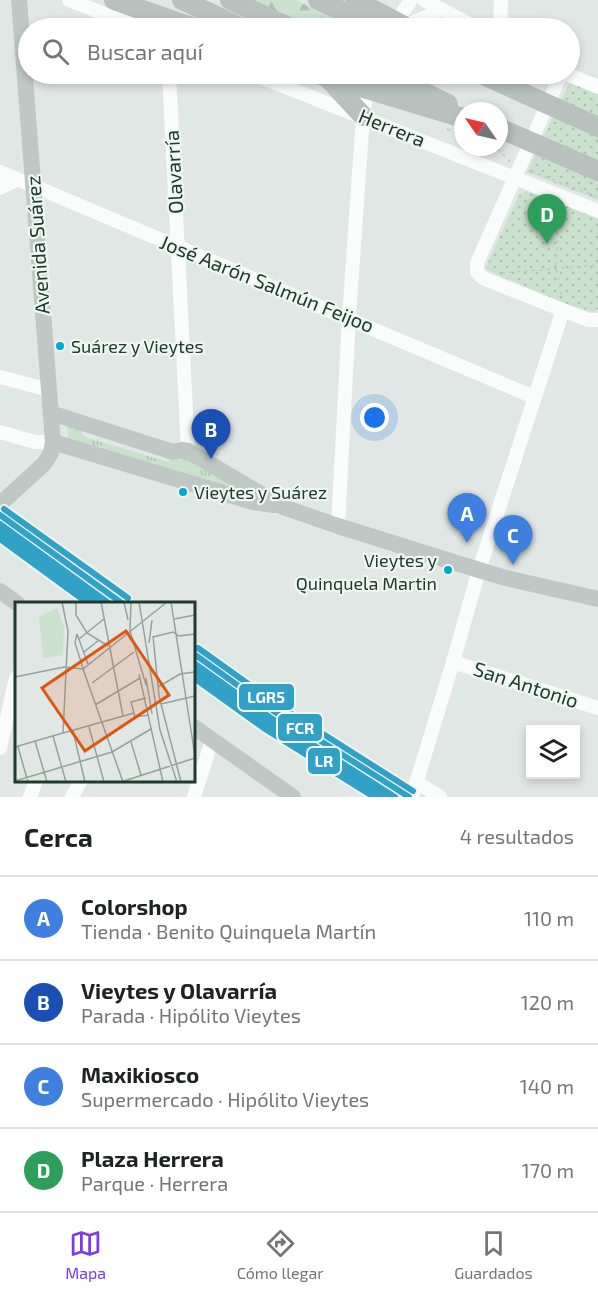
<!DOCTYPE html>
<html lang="es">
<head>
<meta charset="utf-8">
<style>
	:root { --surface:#fff; --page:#f6f6f6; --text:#202124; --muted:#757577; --line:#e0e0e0; --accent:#7c3aed }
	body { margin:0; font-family:"Exo 2",sans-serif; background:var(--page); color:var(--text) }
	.controls { position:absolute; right:18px; bottom:18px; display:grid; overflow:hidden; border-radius:0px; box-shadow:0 3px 9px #0003 }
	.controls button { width:54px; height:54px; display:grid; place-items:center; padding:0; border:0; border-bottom:2px solid var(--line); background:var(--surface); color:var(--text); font:30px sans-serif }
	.compass { position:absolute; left:454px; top:102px; width:54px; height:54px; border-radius:50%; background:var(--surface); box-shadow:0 3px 9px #0003; rotate:304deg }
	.you { position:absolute; left:375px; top:418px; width:21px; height:21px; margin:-15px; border:4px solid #fff; border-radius:50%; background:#1a73e8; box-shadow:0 0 0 9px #1a73e833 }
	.badge { display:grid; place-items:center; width:39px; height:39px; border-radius:50%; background:var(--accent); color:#fff; font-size:20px; font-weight:700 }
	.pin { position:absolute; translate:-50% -50px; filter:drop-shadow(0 2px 3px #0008) }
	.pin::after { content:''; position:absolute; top:32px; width:21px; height:18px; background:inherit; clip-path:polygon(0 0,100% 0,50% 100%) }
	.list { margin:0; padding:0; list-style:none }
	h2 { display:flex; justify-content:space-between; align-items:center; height:78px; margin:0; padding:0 24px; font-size:26px }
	h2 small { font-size:20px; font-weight:400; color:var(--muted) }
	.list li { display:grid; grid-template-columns:39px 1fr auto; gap:18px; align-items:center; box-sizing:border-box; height:84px; padding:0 24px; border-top:2px solid var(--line) }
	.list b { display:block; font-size:22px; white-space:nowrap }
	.list p { margin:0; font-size:20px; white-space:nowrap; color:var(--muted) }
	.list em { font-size:20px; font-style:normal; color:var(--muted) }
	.icon { flex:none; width:33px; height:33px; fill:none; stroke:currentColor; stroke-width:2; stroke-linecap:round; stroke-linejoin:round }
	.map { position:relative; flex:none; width:598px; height:797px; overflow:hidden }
	.search { position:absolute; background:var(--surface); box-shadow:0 3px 9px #0003; left:18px; right:18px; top:18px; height:66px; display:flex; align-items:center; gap:15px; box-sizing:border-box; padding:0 21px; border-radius:33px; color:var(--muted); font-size:22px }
	.sheet { height:414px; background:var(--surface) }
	nav { display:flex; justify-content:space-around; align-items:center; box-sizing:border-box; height:84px; border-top:2px solid var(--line); background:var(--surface); font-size:16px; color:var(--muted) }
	nav a { display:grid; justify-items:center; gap:3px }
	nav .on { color:var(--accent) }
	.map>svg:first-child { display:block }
	.grass { fill:url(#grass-tufts) }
	.forest { fill:url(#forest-firs) }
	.park { fill:url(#park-dots) }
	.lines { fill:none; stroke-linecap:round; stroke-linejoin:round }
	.path { stroke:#bfc7c4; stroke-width:1.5; stroke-dasharray:3 4.5; stroke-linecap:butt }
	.minor { stroke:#fafbfb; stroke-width:14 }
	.major { stroke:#bfc8c4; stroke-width:16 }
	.highway { stroke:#b9c1be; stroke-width:20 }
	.rail-1-casing { stroke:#eff7f1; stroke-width:10 }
	.rail-2-casing { stroke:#eff7f1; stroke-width:10 }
	.rail-3-casing { stroke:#eff7f1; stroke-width:10 }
	.rail-4-casing { stroke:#eff7f1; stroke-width:10 }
	.rail-5-casing { stroke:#eff7f1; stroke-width:10 }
	.rail-6-casing { stroke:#eff7f1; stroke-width:10 }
	.rail-1 { stroke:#32a1c7; stroke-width:6 }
	.rail-2 { stroke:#32a1c7; stroke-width:6 }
	.rail-3 { stroke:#32a1c7; stroke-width:6 }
	.rail-4 { stroke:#32a1c7; stroke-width:6 }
	.rail-5 { stroke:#32a1c7; stroke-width:6 }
	.rail-6 { stroke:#32a1c7; stroke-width:6 }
	.bus-dot { fill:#00a9ce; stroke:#eff7f1; stroke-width:2 }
	.labels { text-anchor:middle; stroke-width:4.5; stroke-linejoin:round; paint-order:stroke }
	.bus-label { font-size:18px; fill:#203a2f; stroke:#eff7f1; text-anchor:start }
	.street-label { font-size:20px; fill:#203a2f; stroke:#eff7f1 }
	.inset-road { fill:none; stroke:#94a29c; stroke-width:1.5 }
	.view { fill:#de570e; fill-opacity:0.15; stroke:#de570e; stroke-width:3 }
	.inset-edge { fill:none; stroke:#203a2f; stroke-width:3 }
	.line-badge { stroke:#eff7f1; stroke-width:2 }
	.badge-label { font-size:16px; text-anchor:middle; font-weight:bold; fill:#fff }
</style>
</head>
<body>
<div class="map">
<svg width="598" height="797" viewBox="0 0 598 797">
	<defs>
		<pattern id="grass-tufts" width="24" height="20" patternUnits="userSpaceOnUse" patternTransform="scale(1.5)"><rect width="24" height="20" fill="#cae1cd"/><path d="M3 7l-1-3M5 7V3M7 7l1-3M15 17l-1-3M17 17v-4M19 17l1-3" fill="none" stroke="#adc2b0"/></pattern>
		<pattern id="forest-firs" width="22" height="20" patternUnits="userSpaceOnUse" patternTransform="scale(1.5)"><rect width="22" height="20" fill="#cae1cd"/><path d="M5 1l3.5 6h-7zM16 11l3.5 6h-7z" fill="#adc2b0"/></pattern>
		<pattern id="park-dots" width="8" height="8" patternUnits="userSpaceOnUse" patternTransform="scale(1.5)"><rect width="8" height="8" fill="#cae1cd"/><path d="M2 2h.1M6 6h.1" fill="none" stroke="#adc2b0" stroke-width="1.8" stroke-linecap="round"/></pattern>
	</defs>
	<rect width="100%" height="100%" fill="#e1e7e4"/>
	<path class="grass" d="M67 425 78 427 85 437 168 462 172 457 186 456 241 490 68 440Z"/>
	<path class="forest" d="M247 0H295L339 20 341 28H309Z"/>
	<g class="park">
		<path d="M570 82 598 94V200L527 172Z"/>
		<path d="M526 191 598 218V309L593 312 563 303 485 269 519 195Z"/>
	</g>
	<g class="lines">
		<g class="path">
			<path d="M447 129 463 136"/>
			<path d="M490 147 500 151 510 162"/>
			<path d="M531 171 598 197"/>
			<path d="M519 195 543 221 557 234"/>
			<path d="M559 210 556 268 562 297"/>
			<path d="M502 273 598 265"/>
		</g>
		<g class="minor">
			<path d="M69 0 140 28"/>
			<path d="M424 0 476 28"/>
			<path d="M392 28 411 0"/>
			<path d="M400 28 431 15 440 9"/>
			<path d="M500 28 501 0"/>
			<path d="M169 74 188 451"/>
			<path d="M253 74 598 211"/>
			<path d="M561 74 477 263V272L483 278 490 281 588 320H598"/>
			<path d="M567 74 598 87"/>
			<path d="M0 172 534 397"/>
			<path d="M0 188 17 180"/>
			<path d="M0 377 49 390"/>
			<path d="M0 432 35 442H53"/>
			<path d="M338 526 349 317 363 116 369 74"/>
			<path d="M453 662 598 708"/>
			<path d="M0 748 16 678"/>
			<path d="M416 782 440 797"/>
			<path d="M30 797 36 780"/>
			<path d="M72 797 81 780"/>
			<path d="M194 797 212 740"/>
			<path d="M412 797 453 662 479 570 563 310"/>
		</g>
		<g class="major">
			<path d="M51 413 173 452 182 450 188 451 283 507 338 526 479 570 506 578 598 599"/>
			<path d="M53 442 253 502 274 505"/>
			<path d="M0 504 44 464 51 453 53 442 19 0"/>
			<path d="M0 591 18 604"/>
			<path d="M194 727 293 797"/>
		</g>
		<g class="highway">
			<path d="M114 0 194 28"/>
			<path d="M182 0 242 28"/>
			<path d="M230 0 291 28"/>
			<path d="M318 0 380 28"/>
			<path d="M355 0 408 28"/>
			<path d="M317 74 463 118"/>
			<path d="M386 74 448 104"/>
			<path d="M481 74 598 127"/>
			<path d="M328 78 363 116"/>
			<path d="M499 128 598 171"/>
		</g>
		<g class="rail-1-casing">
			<g id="rail-1">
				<path d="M0 515 123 604"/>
				<path d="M194 654 275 712 409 797"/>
			</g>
		</g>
		<g class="rail-2-casing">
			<g id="rail-2">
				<path d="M0 524 110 604"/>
				<path d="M194 663 271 718 395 797"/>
			</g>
		</g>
		<g class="rail-3-casing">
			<g id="rail-3">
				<path d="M4 509 128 598"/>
				<path d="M198 648 279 706 413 791"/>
			</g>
		</g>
		<g class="rail-4-casing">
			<g id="rail-4">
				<path d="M0 533 98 604"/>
				<path d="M194 672 267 725 381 797"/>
			</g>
		</g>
		<g class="rail-5-casing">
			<g id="rail-5">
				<path d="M0 530 101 604"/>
				<path d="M194 669 269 723 388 797"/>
			</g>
		</g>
		<g class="rail-6-casing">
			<g id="rail-6">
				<path d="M0 539 89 604"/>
				<path d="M194 678 265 729 374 797"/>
			</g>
		</g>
		<use href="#rail-1" class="rail-1"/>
		<use href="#rail-2" class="rail-2"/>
		<use href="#rail-3" class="rail-3"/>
		<use href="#rail-4" class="rail-4"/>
		<use href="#rail-5" class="rail-5"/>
		<use href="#rail-6" class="rail-6"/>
	</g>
	<g class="bus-dot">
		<circle cx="60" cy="346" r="5"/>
		<circle cx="183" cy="492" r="5"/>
		<circle cx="448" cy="570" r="5"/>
	</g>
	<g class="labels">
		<g class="bus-label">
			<text x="71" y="353">Suárez y Vieytes</text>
			<text x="194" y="499">Vieytes y Suárez</text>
			<text x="437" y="567" text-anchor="end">Vieytes y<tspan x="437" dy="23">Quinquela Martin</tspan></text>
		</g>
		<g class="street-label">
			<text transform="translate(392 128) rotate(22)" y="7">Herrera</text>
			<text transform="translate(174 172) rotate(-93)" y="7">Olavarría</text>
			<text transform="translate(38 245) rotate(-94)" y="7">Avenida Suárez</text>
			<text transform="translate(267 284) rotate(22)" y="7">José Aarón Salmún Feijoo</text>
			<text transform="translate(526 685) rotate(18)" y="7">San Antonio</text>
		</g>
	</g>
	<g transform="translate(15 602)">
		<rect width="180" height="180" fill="#e1e7e4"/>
		<path d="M42 6 49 24 48 53 28 56 24 15Z" fill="#cae1cd"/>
		<path class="inset-road" d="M61 0V13L72 31 93 44M86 0 108 114M109 0 113 18M116 0 115 29 131 83M124 0 145 128 162 180M156 0 180 154M159 17 180 13M62 32 60 41 68 66M62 32 73 62M138 34 144 94 166 180M138 35 158 30 164 34 180 32M64 37 89 17M134 41 137 18M69 50 84 38M68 67 108 180M124 72 148 180M0 75 49 65 68 67 152 0M131 76 137 112M77 81 119 50M143 85 165 72 180 70M131 96 116 100 120 115 134 113M146 102 180 94M80 103 125 76M74 125 89 180M58 129 70 180M48 131 119 111M38 134 51 180M20 139 32 180M116 140 126 173M0 145 48 131 53 29 47 0M3 145 13 180M0 179 97 150 136 127M106 180 180 156"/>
		<path class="view" d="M111 29 154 93 70 149 27 86Z"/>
		<rect width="180" height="180" class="inset-edge"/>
	</g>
	<g class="line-badge">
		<rect x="238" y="683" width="57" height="28" rx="6" fill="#32a1c7"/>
		<rect x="277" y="713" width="46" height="29" rx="6" fill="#32a1c7"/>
		<rect x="307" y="747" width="34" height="28" rx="6" fill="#32a1c7"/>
	</g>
	<g class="badge-label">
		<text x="266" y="703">LGR5</text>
		<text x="300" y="734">FCR</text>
		<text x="324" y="767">LR</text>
	</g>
</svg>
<div class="controls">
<button><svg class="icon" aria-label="layers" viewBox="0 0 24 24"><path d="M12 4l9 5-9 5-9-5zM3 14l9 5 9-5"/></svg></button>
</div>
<svg class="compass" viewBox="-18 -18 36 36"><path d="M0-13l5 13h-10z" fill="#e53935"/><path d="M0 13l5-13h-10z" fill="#757577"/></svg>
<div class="you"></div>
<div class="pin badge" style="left:467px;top:543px;background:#3f7fe0">A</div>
<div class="pin badge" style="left:211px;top:459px;background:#1a4fb4">B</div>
<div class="pin badge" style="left:513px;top:565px;background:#3f7fe0">C</div>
<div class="pin badge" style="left:547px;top:244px;background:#2e9e5b">D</div>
<div class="search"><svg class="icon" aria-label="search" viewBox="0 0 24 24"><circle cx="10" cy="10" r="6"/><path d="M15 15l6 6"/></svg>Buscar aquí</div>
</div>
<section class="sheet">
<h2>Cerca<small>4 resultados</small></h2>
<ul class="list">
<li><span class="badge" style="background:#3f7fe0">A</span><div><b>Colorshop</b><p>Tienda · Benito Quinquela Martín</p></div><em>110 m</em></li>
<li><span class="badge" style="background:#1a4fb4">B</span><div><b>Vieytes y Olavarría</b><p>Parada · Hipólito Vieytes</p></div><em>120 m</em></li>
<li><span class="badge" style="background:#3f7fe0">C</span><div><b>Maxikiosco</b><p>Supermercado · Hipólito Vieytes</p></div><em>140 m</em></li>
<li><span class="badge" style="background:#2e9e5b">D</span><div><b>Plaza Herrera</b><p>Parque · Herrera</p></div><em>170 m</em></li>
</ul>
</section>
<nav>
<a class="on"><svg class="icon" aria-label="map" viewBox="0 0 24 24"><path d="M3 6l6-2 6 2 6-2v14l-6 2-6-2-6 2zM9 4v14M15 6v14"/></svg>Mapa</a>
<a><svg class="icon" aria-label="directions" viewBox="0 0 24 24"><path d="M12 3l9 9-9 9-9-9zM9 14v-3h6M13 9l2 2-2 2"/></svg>Cómo llegar</a>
<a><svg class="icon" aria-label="saved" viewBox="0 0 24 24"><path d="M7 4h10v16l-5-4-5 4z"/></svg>Guardados</a>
</nav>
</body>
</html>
